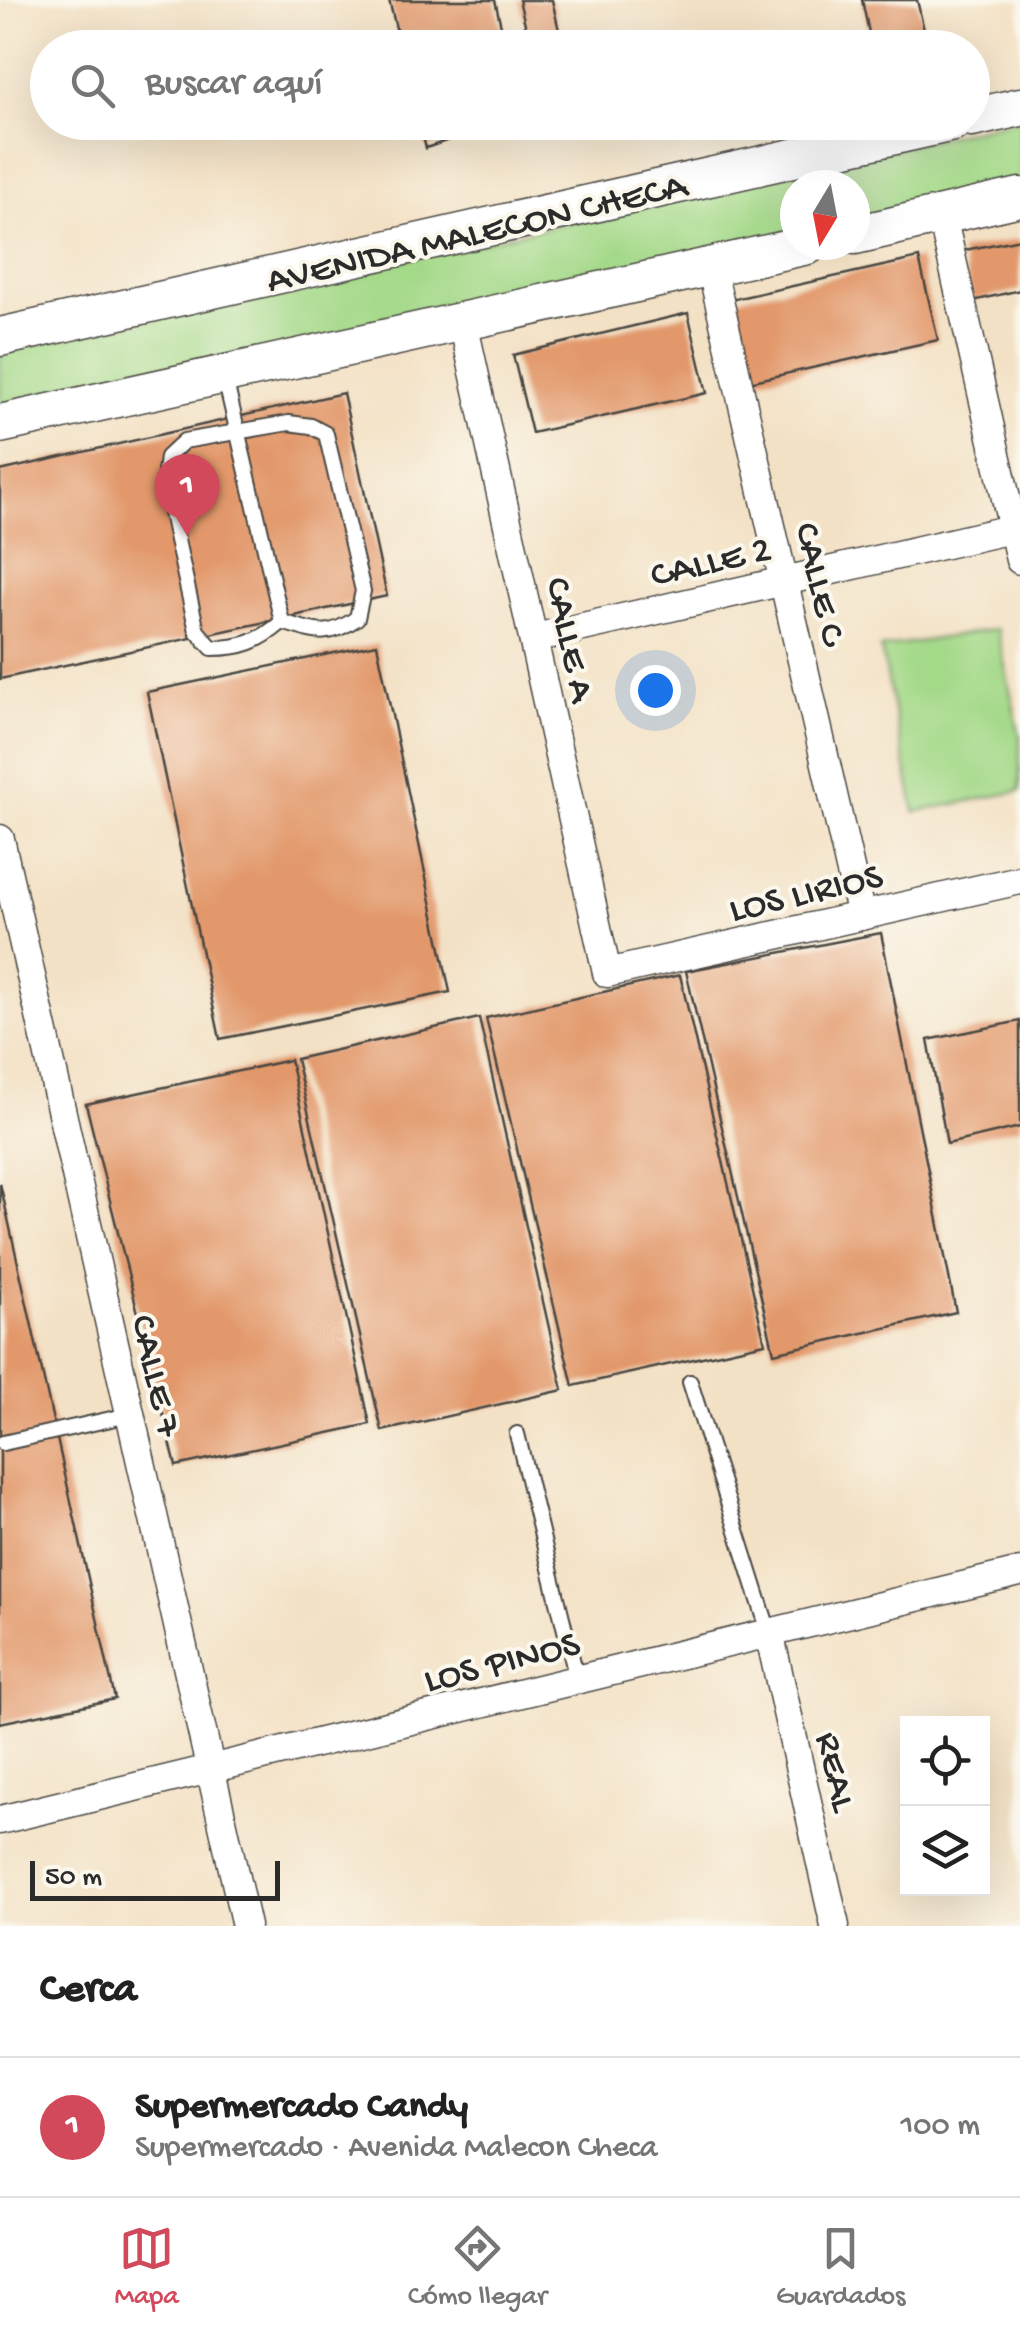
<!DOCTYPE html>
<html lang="es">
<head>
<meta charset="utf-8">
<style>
	:root { --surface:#fff; --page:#f6f6f6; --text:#222; --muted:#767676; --line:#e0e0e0; --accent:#d1495b }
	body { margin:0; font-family:"Gochi Hand",sans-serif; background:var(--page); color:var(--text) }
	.controls { position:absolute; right:30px; bottom:30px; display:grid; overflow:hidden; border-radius:0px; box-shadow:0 10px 40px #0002 }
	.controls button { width:90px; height:90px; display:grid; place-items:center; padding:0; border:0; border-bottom:2px solid var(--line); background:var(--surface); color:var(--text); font:50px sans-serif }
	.compass { position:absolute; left:780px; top:170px; width:90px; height:90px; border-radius:50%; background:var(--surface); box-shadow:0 10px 40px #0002; rotate:190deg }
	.scale { position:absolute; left:30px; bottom:25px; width:250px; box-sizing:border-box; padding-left:10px; border:5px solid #2b2b2b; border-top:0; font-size:28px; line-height:35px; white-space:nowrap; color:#2b2b2b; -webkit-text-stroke:8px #fbf7ec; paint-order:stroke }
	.you { position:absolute; left:655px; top:690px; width:35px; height:35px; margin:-25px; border:8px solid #fff; border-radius:50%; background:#1a73e8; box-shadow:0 0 0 15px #1a73e833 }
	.badge { display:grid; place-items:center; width:65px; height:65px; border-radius:50%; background:var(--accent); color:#fff; font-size:32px; font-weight:700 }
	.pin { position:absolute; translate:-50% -82px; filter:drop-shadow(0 2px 5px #0008) }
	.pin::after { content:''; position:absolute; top:52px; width:35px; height:30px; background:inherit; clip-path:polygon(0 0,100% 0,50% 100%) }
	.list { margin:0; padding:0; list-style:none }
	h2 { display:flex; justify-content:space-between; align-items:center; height:130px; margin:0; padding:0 40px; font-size:42px }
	h2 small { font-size:32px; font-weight:400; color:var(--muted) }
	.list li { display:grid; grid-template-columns:65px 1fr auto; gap:30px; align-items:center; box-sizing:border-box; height:140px; padding:0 40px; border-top:2px solid var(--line) }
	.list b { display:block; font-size:38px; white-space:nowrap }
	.list p { margin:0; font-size:32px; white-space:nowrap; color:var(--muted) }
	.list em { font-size:32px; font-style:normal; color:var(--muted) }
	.icon { flex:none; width:55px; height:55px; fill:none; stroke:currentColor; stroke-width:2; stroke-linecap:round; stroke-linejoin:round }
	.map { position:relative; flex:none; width:1020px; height:1926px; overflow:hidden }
	.search { position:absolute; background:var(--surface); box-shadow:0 10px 40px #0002; left:30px; right:30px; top:30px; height:110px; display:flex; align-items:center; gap:25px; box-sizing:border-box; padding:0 35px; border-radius:55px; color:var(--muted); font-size:38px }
	.sheet { height:270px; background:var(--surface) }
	nav { display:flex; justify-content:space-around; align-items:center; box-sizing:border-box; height:140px; border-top:2px solid var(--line); background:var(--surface); font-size:28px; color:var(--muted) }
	nav a { display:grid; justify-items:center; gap:5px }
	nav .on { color:var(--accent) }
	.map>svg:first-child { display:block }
	.green { fill:#a4d989; stroke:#68825a; stroke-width:2.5 }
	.building { fill:#e2986b }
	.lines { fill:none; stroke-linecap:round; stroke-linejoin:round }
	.lane-casing { stroke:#494642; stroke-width:18 }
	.street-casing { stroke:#494642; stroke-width:31 }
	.secondary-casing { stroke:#494642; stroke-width:41 }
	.lane { stroke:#fff; stroke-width:14 }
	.street { stroke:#fff; stroke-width:28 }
	.secondary { stroke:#fff; stroke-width:38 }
	.labels { text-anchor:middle; stroke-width:8; stroke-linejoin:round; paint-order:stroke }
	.street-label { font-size:38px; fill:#2b2b2b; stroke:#fbf7ec }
</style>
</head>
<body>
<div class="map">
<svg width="1020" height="1926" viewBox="0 0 1020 1926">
	<rect width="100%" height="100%" fill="#fbf7ec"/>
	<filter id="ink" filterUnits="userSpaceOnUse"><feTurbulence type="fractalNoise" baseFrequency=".01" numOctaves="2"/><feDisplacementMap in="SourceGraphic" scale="20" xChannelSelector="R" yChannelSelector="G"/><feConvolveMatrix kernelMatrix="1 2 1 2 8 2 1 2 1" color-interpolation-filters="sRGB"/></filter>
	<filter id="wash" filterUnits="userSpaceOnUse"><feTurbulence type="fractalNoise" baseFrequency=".0048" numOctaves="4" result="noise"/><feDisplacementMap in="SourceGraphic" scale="40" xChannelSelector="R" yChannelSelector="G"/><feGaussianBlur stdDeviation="2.25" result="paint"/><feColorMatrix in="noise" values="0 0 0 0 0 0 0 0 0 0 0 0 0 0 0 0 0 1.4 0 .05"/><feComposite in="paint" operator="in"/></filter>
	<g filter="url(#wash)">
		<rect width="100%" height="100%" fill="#f3e1c5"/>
		<g class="green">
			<path d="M1020 119V183L855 221V185H795V234L0 411V352Z"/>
			<path d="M997 629 1020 737V791L915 812 881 648Z"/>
		</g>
		<g id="blocks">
			<g class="building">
				<path d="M389 0H495L506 48H401Z"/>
				<path d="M519 0H552L563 48H531Z"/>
				<path d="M862 0H917L924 30 871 42Z"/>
				<path d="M419 122H497V123L426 148Z"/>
				<path d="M1020 239V290L973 301 960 251Z"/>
				<path d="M919 258 938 340 749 382 730 300Z"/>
				<path d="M688 313 707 393 532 433 513 355Z"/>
				<path d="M343 393 387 596 0 679V471Z"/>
				<path d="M377 644 450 992 220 1039 147 692Z"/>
				<path d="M881 933 956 1312 774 1353 686 971Z"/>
				<path d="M680 975 765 1343 573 1386 486 1018Z"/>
				<path d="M479 1018 563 1390 382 1431 296 1059Z"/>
				<path d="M1020 1021V1127L947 1144 928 1040Z"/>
				<path d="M290 1060 370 1424 176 1466 86 1104Z"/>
				<path d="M0 1183 115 1699 0 1723Z"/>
			</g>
		</g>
	</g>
	<g filter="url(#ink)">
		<use href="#blocks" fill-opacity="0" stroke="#494642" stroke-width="2.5"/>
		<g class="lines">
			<g class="lane-casing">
				<g id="lane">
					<path d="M224 374 282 622"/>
					<path d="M289 423 311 426 326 434 363 591 357 618C327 639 315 632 282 622 259 642 242 648 212 648L197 631 164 481 167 457 184 441Z"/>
					<path d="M690 1382 769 1632"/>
					<path d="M517 1434 577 1679"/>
					<path d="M3 1443 129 1415"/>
				</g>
			</g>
			<g class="street-casing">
				<g id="street">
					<path d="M942 216 1020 560"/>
					<path d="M711 266 861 916"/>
					<path d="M463 322 607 973 1020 880"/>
					<path d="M535 638 1020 527"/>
					<path d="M0 839 246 1926"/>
					<path d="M769 1632 835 1926"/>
					<path d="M0 1820 1020 1572"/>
				</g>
			</g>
			<g class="secondary-casing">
				<g id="secondary">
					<path d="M972 118 1020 107"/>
					<path d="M855 235 1020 197"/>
					<path d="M0 337 953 122"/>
					<path d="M0 424 808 245"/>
				</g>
			</g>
			<use href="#lane" class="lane"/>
			<use href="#street" class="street"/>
			<use href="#secondary" class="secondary"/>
		</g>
	</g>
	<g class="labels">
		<g class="street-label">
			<text transform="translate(476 230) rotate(-13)" y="13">AVENIDA MALECON CHECA</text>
			<text transform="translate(710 559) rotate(-13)" y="13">CALLE 2</text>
			<text transform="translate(823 583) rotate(77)" y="13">CALLE C</text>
			<text transform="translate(573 639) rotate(78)" y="13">CALLE A</text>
			<text transform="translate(805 890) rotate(-13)" y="13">LOS LIRIOS</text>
			<text transform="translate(159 1375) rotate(77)" y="13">CALLE 7</text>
			<text transform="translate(501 1659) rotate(-14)" y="13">LOS PINOS</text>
			<text transform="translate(839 1771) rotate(77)" y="13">REAL</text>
		</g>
	</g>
</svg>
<div class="controls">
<button><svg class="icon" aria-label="locate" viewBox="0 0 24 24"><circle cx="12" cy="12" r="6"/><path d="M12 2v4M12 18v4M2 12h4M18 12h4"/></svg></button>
<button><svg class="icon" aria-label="layers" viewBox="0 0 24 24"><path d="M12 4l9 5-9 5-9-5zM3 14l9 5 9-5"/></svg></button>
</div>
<svg class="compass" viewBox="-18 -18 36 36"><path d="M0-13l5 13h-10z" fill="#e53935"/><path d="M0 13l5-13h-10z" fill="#767676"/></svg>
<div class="scale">50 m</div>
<div class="you"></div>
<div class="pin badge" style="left:187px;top:536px">1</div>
<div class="search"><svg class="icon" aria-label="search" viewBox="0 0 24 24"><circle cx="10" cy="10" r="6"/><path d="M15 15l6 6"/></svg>Buscar aquí</div>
</div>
<section class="sheet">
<h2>Cerca<small></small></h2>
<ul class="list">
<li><span class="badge">1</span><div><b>Supermercado Candy</b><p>Supermercado · Avenida Malecon Checa</p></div><em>100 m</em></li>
</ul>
</section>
<nav>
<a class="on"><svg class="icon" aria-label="map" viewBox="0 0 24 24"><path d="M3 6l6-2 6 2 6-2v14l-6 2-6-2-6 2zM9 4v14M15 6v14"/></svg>Mapa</a>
<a><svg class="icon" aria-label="directions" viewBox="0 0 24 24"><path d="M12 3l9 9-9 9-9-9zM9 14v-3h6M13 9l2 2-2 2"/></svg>Cómo llegar</a>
<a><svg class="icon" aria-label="saved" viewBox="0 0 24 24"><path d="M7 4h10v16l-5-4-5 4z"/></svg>Guardados</a>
</nav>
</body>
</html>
